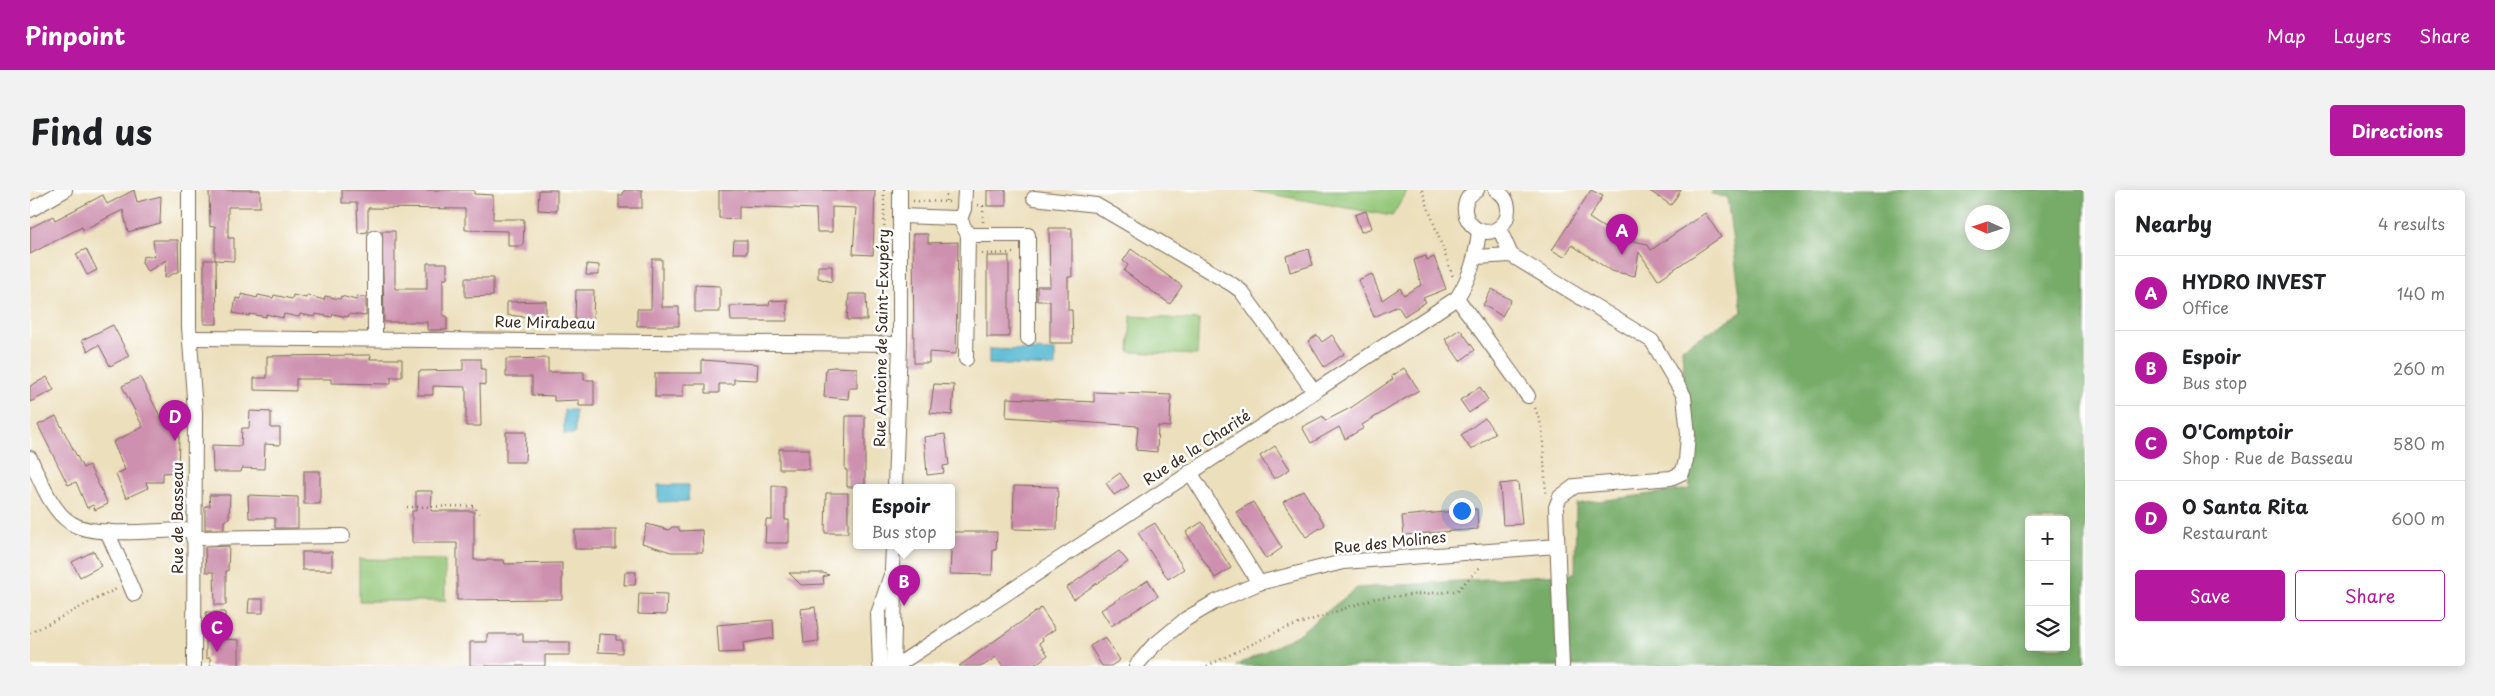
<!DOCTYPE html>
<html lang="en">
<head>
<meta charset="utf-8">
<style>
	:root { --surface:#fff; --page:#f2f2f2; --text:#202124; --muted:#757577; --line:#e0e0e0; --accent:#b5179e }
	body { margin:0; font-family:"Playpen Sans",sans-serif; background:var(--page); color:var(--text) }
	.controls { position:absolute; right:15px; bottom:15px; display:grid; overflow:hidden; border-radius:5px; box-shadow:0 2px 12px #0003 }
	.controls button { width:45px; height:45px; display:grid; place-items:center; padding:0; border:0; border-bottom:1px solid var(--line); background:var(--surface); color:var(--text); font:25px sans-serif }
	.compass { position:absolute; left:1935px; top:15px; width:45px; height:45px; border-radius:50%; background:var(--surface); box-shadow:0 2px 12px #0003; rotate:273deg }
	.you { position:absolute; left:1431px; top:320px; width:18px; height:18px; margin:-12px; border:4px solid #fff; border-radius:50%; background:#1a73e8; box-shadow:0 0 0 8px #1a73e833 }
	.badge { display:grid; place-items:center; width:32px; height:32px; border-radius:50%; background:var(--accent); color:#fff; font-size:16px; font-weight:700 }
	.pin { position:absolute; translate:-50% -41px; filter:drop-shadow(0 1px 2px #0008) }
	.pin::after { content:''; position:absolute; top:26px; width:18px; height:15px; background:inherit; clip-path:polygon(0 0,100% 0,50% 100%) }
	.popup { position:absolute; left:823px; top:294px; width:102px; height:65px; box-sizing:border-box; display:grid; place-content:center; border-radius:5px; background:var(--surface); filter:drop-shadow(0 1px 4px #0005); font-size:16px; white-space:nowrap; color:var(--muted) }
	.popup b { font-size:19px; color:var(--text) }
	.popup::after { content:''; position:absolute; left:50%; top:100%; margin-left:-10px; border:10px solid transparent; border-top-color:var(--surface) }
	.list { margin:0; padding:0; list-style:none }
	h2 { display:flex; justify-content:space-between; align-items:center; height:65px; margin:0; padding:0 20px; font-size:21px }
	h2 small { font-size:16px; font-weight:400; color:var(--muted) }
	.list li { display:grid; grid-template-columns:32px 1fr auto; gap:15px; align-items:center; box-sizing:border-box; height:75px; padding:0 20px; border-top:1px solid var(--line) }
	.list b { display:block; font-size:19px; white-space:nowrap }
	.list p { margin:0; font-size:16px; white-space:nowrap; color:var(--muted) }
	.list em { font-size:16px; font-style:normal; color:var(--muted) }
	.actions { display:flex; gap:10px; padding:15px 20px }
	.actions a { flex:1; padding:11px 0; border:1px solid var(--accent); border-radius:5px; text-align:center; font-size:18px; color:var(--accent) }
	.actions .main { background:var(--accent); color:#fff }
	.icon { flex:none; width:28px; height:28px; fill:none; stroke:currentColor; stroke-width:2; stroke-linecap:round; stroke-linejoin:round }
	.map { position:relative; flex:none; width:2055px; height:476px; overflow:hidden; border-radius:5px }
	header { display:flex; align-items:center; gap:30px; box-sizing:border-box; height:70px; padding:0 25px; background:var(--accent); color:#fff }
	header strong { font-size:24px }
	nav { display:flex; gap:28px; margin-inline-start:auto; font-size:18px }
	.intro { display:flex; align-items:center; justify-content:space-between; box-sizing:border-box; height:120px; padding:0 30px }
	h1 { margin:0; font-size:35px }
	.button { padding:12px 22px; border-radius:5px; background:var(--accent); color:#fff; font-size:18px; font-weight:700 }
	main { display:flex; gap:30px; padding:0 30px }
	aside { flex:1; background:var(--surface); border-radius:5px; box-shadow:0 2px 12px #0003 }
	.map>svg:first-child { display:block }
	.green { fill:#93c677; stroke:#67784a }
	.forest { fill:#76ab68; stroke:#586a43; fill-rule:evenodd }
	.water { fill:#52b7d1; stroke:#467078 }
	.building { fill:#cd91af }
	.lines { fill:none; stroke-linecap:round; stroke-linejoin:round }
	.minor-casing { stroke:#796955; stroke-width:16 }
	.path { stroke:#796955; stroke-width:2.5; stroke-dasharray:1 4; stroke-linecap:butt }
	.minor { stroke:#fff; stroke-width:14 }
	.labels { text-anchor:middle; stroke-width:5; stroke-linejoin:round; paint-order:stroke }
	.street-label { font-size:15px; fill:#3b2a1e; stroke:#fff }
</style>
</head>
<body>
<header>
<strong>Pinpoint</strong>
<nav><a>Map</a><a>Layers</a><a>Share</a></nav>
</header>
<div class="intro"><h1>Find us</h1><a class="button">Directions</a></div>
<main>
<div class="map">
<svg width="2055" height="476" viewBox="0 0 2055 476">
	<rect width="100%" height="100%" fill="#fff"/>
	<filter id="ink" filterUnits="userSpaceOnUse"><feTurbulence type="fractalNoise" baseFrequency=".02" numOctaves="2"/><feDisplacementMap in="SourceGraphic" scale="10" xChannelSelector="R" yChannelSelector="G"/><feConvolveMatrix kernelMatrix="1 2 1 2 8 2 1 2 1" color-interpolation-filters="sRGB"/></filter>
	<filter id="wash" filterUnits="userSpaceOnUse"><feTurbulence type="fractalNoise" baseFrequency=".0096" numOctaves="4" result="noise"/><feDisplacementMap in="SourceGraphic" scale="20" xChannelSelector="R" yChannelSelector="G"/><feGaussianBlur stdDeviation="1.12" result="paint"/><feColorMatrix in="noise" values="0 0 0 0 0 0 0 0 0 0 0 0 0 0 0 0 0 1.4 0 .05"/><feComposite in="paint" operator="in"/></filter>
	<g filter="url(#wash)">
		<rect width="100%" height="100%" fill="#ecdfbc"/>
		<g class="green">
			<path d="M1218 0H1378L1362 26Z"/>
			<path d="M1101 126 1169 130 1167 165 1099 162Z"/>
			<path d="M329 369 415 370V411H329Z"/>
		</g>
		<path class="forest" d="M1683 0H2055V476H1206L1267 445 1327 398 1545 383 1546 314 1660 299 1652 158 1712 122 1697 7 1681 4ZM1942 22H1972V52H1942ZM1999 330H2036V457H1999Z"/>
		<g class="water">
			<path d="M959 159 1025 161V177L959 174Z"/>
			<rect x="534" y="220" width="11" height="24"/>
			<path d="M628 295H659L658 311 628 312Z"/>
		</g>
		<g id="blocks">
			<g class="building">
				<path d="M104 0 107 12 131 6 130 33 98 42 93 20 53 40 52 37 0 64V38L23 26 25 30 73 5 77 14Z"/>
				<path d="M179 0H230V17H198V48H204V71L185 70V36L180 37Z"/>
				<path d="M312 0H444V4L463 5V29H494L493 56H478V41L435 40V19L338 18V42L328 43 327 13H312Z"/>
				<path d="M509 0H527V21L508 20Z"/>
				<path d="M594 0H612V18H589V5H593Z"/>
				<path d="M689 0H845L843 65 823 64 826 18 802 17V42H787L786 19 709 16V29L689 28Z"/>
				<rect x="957" y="0" width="19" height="16"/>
				<path d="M1561 0 1573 6 1559 28 1590 48 1617 54 1621 60 1675 23 1691 47 1628 90 1609 62 1605 86 1581 81 1542 55 1534 67 1522 60Z"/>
				<path d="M1618 0H1651L1641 15Z"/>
				<path d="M1336 21 1342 38 1331 42 1325 25Z"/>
				<path d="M1019 38H1042V87H1038V120H1042L1043 153H1020V111H1007V96H1020Z"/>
				<path d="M352 41H365V99H397V73H417V89H413V126H417V140H397V132H354Z"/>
				<path d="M883 44H898V53L928 52 926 164 899 162V173H884Z"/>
				<path d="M123 50H148L149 81 135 88 136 70 117 82 112 72 113 67 125 65Z"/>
				<path d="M704 50H717V63H703Z"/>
				<path d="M56 59 67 80 57 85 46 64Z"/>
				<path d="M1101 59 1152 96 1140 114 1094 81 1098 75 1093 71Z"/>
				<path d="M1279 59 1283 75 1260 82 1256 66Z"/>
				<rect x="957" y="66" width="22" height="81"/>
				<path d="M1396 66 1397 70 1404 67 1416 99 1393 108 1396 112 1374 126 1368 116 1344 127 1328 90 1342 84 1352 110 1370 98 1374 105 1391 95 1384 70Z"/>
				<path d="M622 69H632V117H649V136H607V119H621Z"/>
				<path d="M174 70H186L187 134H174Z"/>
				<path d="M557 74 569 75V85H556Z"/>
				<path d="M788 76H802V92L788 88Z"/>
				<path d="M435 88H463V106L435 107Z"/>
				<path d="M665 95 690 96V122H665Z"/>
				<path d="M1462 99 1481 110 1472 126 1453 115Z"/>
				<path d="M546 100H564L563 130 545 129Z"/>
				<path d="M212 104 227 108 228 105 243 108 244 105 262 109 263 105 276 108 277 105 294 110 295 106 310 109 311 106 326 110 327 106 336 108V126L319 124 318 127 303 124 302 127 286 124 285 127 270 124 269 127 254 124 253 128 236 124V127L220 124 219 126 203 123 206 108 211 109Z"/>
				<path d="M819 104H836L837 130H817Z"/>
				<path d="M757 110V131H701L700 116 739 115 740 111Z"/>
				<path d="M516 111V129L477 125V112Z"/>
				<path d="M83 135 99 166 80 176 69 155 58 161 52 150Z"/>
				<path d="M1430 139 1445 160 1430 171 1415 149Z"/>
				<path d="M1287 145 1292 152 1302 145 1314 164 1294 177 1278 151Z"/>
				<path d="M341 165 340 169H372V187H361V194L301 193V189H266V201L224 200V188H237V166Z"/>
				<path d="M518 168V182H554V190H564V216H549V210L524 211V206L502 205V187H476V169Z"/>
				<path d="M433 169H451V179H455V195L450 194 451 236H436V197L403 196V205H388L389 181 433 180Z"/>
				<path d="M672 170 728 174 727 190 704 189V194H689V203H676V194H653V207H625V183H672Z"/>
				<path d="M804 177 827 178V198H819L818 209 794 207 796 178Z"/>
				<path d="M1374 178 1389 200 1332 235 1334 238 1315 249 1309 237 1281 253 1272 237 1293 226 1295 231 1322 217 1363 189 1361 186Z"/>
				<path d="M17 187 24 200 0 212V196Z"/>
				<path d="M110 187 131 228 150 218 148 282 133 283V292H116L118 298 96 308 86 284 95 280 83 252 113 237 92 196Z"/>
				<path d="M904 194 924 195 922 225 900 223Z"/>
				<path d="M1450 197 1458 210 1439 223 1430 210Z"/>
				<path d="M1064 202 1141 205 1140 237 1128 236 1127 262 1106 260 1108 236 976 227 977 208 1064 212Z"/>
				<path d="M220 221 241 222V238H250V255L235 254 234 279 212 278 211 282H183L182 255 211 256 212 238H219Z"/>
				<path d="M26 226 53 278 59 275 78 314 65 320 63 315 57 318 46 292 38 295 8 235Z"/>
				<path d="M816 226H835V297H817V280H815Z"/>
				<path d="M1455 228 1465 243 1441 260 1431 245Z"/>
				<path d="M476 242H496L495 272H476Z"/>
				<path d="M915 244 919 275 913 276 914 283 897 285 894 247Z"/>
				<path d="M1245 256 1260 279 1244 289 1230 266Z"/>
				<rect x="749" y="259" width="30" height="20"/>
				<rect x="274" y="281" width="16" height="33"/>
				<path d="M1090 283 1099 296 1084 305 1076 293Z"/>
				<path d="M1488 292 1492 334 1473 335 1470 294Z"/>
				<path d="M742 296H755V330H759V353H735L736 330H742Z"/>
				<path d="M984 296 1028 297 1027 340 983 339Z"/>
				<path d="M1273 300 1295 335 1276 347 1253 312Z"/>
				<path d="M386 301H402L401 321H444V370H474L475 374 532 373V409L427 410V353H382V321H386Z"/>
				<path d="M796 303H818V343H795Z"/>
				<path d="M179 305H200L199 328 194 331V339H175V316H180Z"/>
				<path d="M218 305 268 307V338H245V328H219Z"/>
				<path d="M1223 312 1252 358 1236 369 1206 322Z"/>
				<path d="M1447 319 1448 339 1374 345 1372 326Z"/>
				<path d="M1172 332 1201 378 1185 388 1156 342Z"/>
				<path d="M1125 333 1154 379 1138 389 1108 343Z"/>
				<path d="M617 334 639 340 642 337H648L650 341 672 340 673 362H641L612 353Z"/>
				<rect x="545" y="340" width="41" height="19"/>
				<path d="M922 342H967L966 360H963L962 385 920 384Z"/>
				<path d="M199 356 198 381H196V415H185L184 382H176L175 357Z"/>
				<path d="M64 361 71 376 50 387 42 372Z"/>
				<path d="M1089 361 1098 372 1044 409 1036 398Z"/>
				<rect x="272" y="362" width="30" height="18"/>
				<path d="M595 382H606L605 395H594Z"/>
				<path d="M759 383H793L799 385 793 387 794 394 771 395Z"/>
				<path d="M1118 390 1128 406 1081 436 1071 420Z"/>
				<path d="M609 403 637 404 636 425 608 424Z"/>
				<path d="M219 409H233V423H218Z"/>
				<path d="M785 417 789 451 774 453 771 419Z"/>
				<path d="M1011 418 1025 439 1012 448 1013 450 1009 453 1018 465 1003 476H973L966 467 953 476H929Z"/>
				<path d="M176 422H195V449L209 450V476H180V468H176Z"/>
				<path d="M743 430 744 448 713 453 714 462 689 463 687 435Z"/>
				<path d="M457 444H493V452H540V465H515V476H440V452H457Z"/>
				<path d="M569 444 586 445V450H592V463L568 462Z"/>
				<path d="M1075 447 1090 470 1081 476H1072L1060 456Z"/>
			</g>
		</g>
	</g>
	<g filter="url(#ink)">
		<use href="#blocks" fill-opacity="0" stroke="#796955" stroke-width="1"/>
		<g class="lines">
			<g class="minor-casing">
				<g id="minor">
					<path d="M159 0V137L165 222 164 476"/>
					<path d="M1447 0C1418 16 1447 57 1471 36 1476 32 1478 26 1478 19 1478 11 1473 4 1466 0"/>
					<path d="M1004 8 1066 15 1203 95 1211 101 1284 201"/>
					<path d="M0 20 35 0"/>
					<path d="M870 26 926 28 930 29 938 45 936 169"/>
					<path d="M930 29 934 19 935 0"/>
					<path d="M1469 38 1481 65 1622 151 1654 206 1658 244 1656 271 1652 283 1641 288 1545 296 1530 307 1526 317 1532 476"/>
					<path d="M938 45H998V148"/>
					<path d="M1446 67 1481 65"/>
					<path d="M1427 108 1498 206"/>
					<path d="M160 148 870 154"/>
					<path d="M345 148V47"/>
					<path d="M0 268C10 289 21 321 41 333 65 349 133 339 164 340"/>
					<path d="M1160 282 1229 393"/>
					<path d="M865 297 870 154V0"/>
					<path d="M77 341 104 404"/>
					<path d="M163 348 313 346"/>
					<path d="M863 355 862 379 865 398 863 476"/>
					<path d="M850 476 848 424 861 385"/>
					<path d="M866 476 1427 108C1441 86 1446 66 1449 41"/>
					<path d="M1106 476 1122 457 1156 429 1183 413 1229 393 1313 372 1527 356"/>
				</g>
			</g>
			<g class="path">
				<path d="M854 0 855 131"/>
				<path d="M916 0V11"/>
				<path d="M1392 0 1423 87"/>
				<path d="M883 11 920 12"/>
				<path d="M948 15 953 16V32"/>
				<path d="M952 64 984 63"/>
				<path d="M1505 218 1512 237 1516 304"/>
				<path d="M377 317 443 316 451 325"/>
				<path d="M0 443 88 398"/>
				<path d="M1177 476 1251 440 1346 408 1427 401 1451 376"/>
			</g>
			<use href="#minor" class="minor"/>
		</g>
	</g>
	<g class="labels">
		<g class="street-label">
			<text transform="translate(515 133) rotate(1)" y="5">Rue Mirabeau</text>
			<text transform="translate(852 148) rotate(-89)" y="5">Rue Antoine de Saint-Exupéry</text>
			<text transform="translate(1167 258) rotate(-33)" y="5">Rue de la Charité</text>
			<text transform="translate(148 328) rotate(-90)" y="5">Rue de Basseau</text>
			<text transform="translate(1360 353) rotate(-6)" y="5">Rue des Molines</text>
		</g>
	</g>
</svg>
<div class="controls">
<button>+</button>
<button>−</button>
<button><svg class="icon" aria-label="layers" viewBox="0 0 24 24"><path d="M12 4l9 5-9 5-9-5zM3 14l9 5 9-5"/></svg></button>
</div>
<svg class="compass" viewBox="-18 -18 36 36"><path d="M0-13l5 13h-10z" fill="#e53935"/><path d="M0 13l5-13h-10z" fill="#757577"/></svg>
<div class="you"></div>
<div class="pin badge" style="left:1592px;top:65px">A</div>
<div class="pin badge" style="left:874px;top:416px">B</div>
<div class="popup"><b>Espoir</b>Bus stop</div>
<div class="pin badge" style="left:187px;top:462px">C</div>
<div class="pin badge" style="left:145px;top:251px">D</div>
</div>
<aside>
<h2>Nearby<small>4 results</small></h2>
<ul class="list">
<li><span class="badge">A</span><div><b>HYDRO INVEST</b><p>Office</p></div><em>140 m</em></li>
<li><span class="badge">B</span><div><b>Espoir</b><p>Bus stop</p></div><em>260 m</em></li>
<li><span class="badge">C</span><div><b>O'Comptoir</b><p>Shop · Rue de Basseau</p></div><em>580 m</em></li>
<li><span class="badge">D</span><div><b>O Santa Rita</b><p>Restaurant</p></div><em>600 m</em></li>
</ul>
<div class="actions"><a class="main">Save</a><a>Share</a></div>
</aside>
</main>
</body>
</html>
